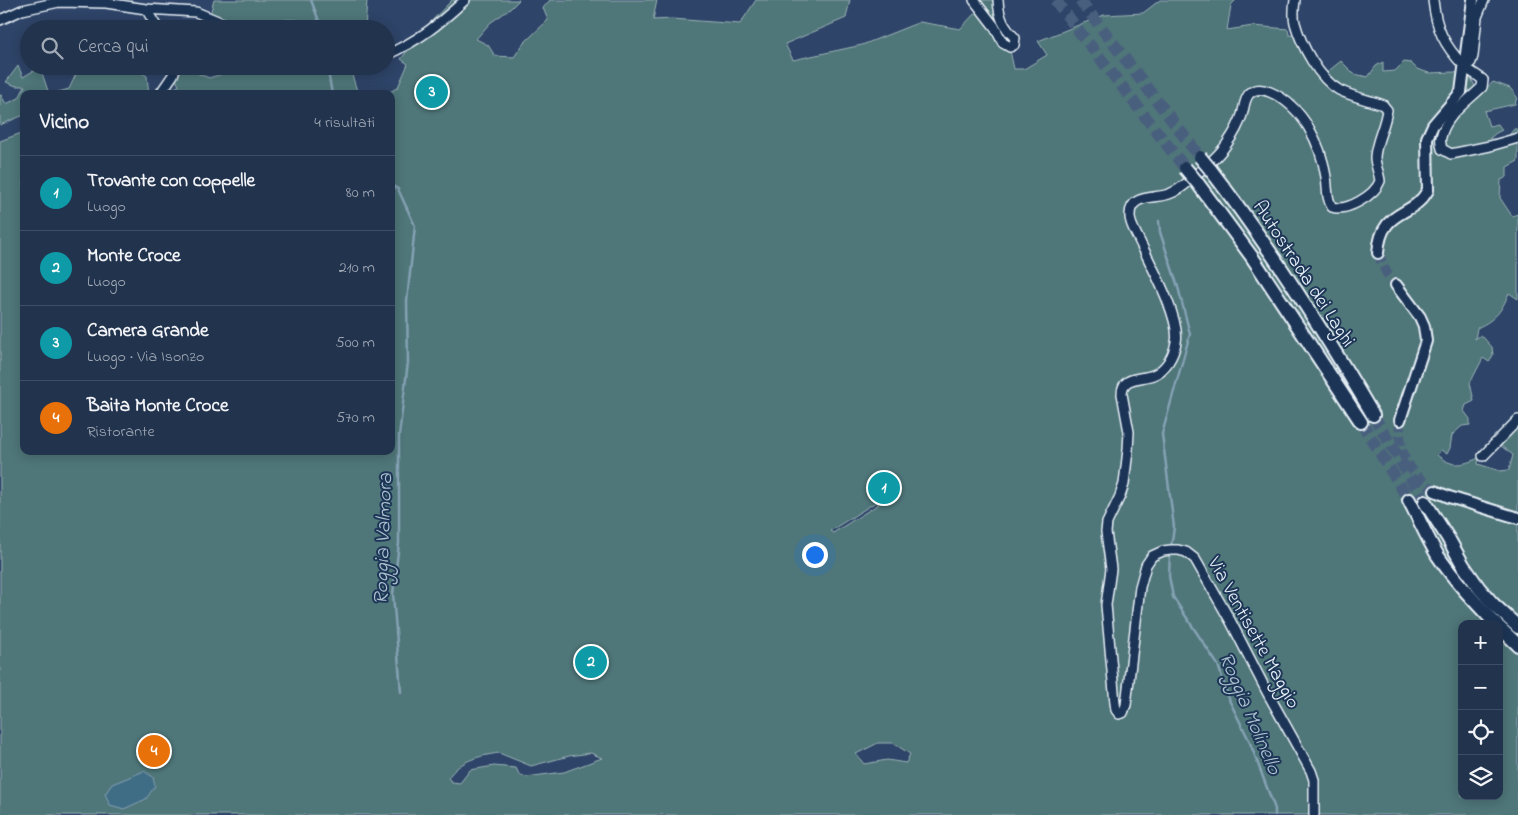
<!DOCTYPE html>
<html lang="it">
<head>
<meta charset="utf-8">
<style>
	:root { --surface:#22334e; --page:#2e3f58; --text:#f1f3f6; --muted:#a2aab6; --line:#3f4e66; --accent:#ff9aa2 }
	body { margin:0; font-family:"Indie Flower",sans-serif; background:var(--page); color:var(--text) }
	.controls { position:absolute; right:15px; bottom:15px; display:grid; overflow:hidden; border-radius:10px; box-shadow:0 2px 12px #0003 }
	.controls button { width:45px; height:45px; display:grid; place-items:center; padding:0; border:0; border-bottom:1px solid var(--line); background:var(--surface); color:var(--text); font:25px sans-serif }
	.you { position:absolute; left:814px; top:554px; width:18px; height:18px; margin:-12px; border:4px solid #fff; border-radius:50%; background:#1a73e8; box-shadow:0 0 0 8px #1a73e833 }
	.badge { display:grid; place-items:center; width:32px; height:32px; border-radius:50%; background:var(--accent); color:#fff; font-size:16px; font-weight:700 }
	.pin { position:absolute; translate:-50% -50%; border:2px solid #fff; box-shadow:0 1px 5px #0006 }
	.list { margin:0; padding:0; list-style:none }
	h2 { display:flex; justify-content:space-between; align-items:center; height:65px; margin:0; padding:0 20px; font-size:21px }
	h2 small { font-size:16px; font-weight:400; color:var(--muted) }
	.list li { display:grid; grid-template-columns:32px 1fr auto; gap:15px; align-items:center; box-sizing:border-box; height:75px; padding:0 20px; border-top:1px solid var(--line) }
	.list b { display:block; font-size:19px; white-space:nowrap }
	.list p { margin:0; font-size:16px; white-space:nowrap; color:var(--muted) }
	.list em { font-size:16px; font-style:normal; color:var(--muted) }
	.icon { flex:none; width:28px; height:28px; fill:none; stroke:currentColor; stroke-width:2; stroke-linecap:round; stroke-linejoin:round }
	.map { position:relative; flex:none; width:1518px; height:815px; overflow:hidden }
	.search { position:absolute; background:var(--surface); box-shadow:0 2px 12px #0003; left:20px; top:20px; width:375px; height:55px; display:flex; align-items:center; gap:12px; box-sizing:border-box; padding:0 18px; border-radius:28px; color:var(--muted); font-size:19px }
	.panel { position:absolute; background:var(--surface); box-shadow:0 2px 12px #0003; left:20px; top:90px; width:375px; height:365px; border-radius:10px }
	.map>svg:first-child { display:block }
	.green { fill:#507679; stroke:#9cb4b8; fill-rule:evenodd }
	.water { fill:#416d86; stroke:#84a2b4 }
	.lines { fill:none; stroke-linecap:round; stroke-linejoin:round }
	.stream { stroke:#84a2b4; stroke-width:2.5 }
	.major-tunnel { stroke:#4a5e7e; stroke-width:10; stroke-dasharray:10 5; stroke-linecap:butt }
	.highway-tunnel { stroke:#4a5e7e; stroke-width:12; stroke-dasharray:12 6; stroke-linecap:butt }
	.minor-casing { stroke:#e8f1f8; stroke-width:12 }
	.major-casing { stroke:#e8f1f8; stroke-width:14 }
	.highway-casing { stroke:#e8f1f8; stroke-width:16 }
	.minor { stroke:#1d3557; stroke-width:9 }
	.major { stroke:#1d3557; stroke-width:10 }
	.highway { stroke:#1d3557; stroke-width:12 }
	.highway-bridge-casing { stroke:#e8f1f8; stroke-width:16; stroke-linecap:butt }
	.highway-bridge { stroke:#1d3557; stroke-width:12 }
	.labels { text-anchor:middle; stroke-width:4; stroke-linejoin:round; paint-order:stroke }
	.street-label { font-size:20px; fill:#e8f1f8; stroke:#1d3557 }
	.water-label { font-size:21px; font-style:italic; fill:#aec3d0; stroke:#1d3557 }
</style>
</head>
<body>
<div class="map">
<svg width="1518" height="815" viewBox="0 0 1518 815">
	<rect width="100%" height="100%" fill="#2e4468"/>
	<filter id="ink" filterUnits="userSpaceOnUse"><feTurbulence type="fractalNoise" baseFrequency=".02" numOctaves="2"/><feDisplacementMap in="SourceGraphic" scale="10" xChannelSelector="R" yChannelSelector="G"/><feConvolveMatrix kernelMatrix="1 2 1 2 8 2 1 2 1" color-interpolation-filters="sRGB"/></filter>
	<g filter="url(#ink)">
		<g class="green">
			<path d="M214 0H367L365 29H206Z"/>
			<path d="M452 0H519L510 9 490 23 476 39 488 45 495 56 514 57 524 43 548 20 543 8 550 0H657L653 20 672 19 740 24 756 0H850L846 18 785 44 793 60 862 45 920 22 960 29 977 11 974 0H999L1014 69H1024L1047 55 1038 41 1104 15 1143 13 1160 0H1236L1231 5 1227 30 1253 26 1288 29 1289 35 1296 36 1326 73 1341 61 1354 74 1368 77 1376 66 1383 62V72L1395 71 1404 62 1411 63 1417 69 1429 73 1454 72 1465 76 1472 80 1479 95 1493 82 1510 88 1517 97 1515 104 1484 111 1489 126 1498 124 1502 130 1496 133 1489 139H1495L1496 146 1499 148 1514 129H1518V141L1515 143 1518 146V161L1507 167V177L1501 180 1500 198 1512 216 1518 214V299L1509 293C1501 312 1496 319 1477 328L1475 339 1481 335 1492 347 1493 355 1489 362 1483 358 1470 383 1474 401 1466 405 1464 411 1470 419V425L1462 426 1452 435 1450 448 1447 454 1441 450 1437 455C1453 468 1462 465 1479 458L1478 464 1500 471 1509 470 1513 455 1501 446 1518 425V815H0V141L24 132V451H391L390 92 398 87 408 64 401 59 425 28ZM876 502 879 504 833 533 830 531ZM1462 624H1499V796H1462ZM878 743H893L910 754 906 763 887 760 864 764 856 754ZM499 753 531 766 569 756 591 753 602 758 564 772 526 777 519 774 516 768 494 766 470 770 460 783 452 782 448 778C460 760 479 756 499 753Z"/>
			<path d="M18 66 23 77 40 67 49 94H24V115L0 125V95H1L6 104 19 98 25 86H16L6 82Z"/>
			<path d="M84 66H132L147 76 149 94H51L69 89 77 72Z"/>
			<path d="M233 66H356L352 75 358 94H163L165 91 179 86 174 75 185 68 209 78 225 73Z"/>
		</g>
		<path class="water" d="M144 771 153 777 155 786 146 799 124 809 110 805 105 794 112 784Z"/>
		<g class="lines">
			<g class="stream">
				<path d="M311 0 322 29"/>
				<path d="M327 66 332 94"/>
				<path d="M391 185 398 189 415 226 407 301 408 362 399 436V543L393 594 401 692"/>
				<path d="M1159 221 1160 232 1178 287 1190 334 1162 434 1174 527 1171 548"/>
				<path d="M1170 553 1169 576 1173 597 1218 665 1230 702 1249 740 1275 809V815"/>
			</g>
			<g class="major-tunnel">
				<path d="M1378 253 1386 272 1396 285"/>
				<path d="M1400 420C1398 456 1407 470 1435 491"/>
			</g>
			<g class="highway-tunnel">
				<path d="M1055 0 1185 168"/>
				<path d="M1080 0 1200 157"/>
				<path d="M1373 415 1425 502"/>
				<path d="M1361 422 1409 500"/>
			</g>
			<g class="minor-casing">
				<g id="minor">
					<path d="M974 0 994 26 1003 43 1010 47 1014 45 1015 38C1003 26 999 17 998 0"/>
					<path d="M1295 0C1294 7 1293 16 1295 23 1301 45 1319 79 1339 90 1353 97 1369 100 1383 105L1387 110C1385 126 1376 141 1375 157 1375 165 1379 172 1380 181 1375 195 1347 212 1332 207 1326 198 1328 188 1326 177 1321 144 1303 106 1270 92 1263 89 1255 88 1249 94 1244 100 1244 109 1242 115 1239 124 1233 135 1228 142 1219 157 1203 168 1190 180 1184 186 1177 191 1169 194 1155 199 1130 194 1130 215 1129 223 1136 233 1139 240 1150 263 1181 319 1176 342 1174 355 1166 370 1153 375 1140 380 1122 376 1122 394L1129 432 1128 450 1124 484 1120 496 1107 523 1106 532 1111 569 1106 605 1115 703 1116 710 1119 714 1123 713 1126 705 1140 587 1146 565 1152 556 1163 551 1171 550H1178L1186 552 1195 559 1231 622 1267 692 1311 771 1314 780V815"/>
					<path d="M1433 0C1436 29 1444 45 1464 66 1469 71 1477 75 1483 80L1482 87C1467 102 1446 115 1441 137 1440 140 1441 145 1442 149L1451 154 1490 146 1518 138"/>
					<path d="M146 9 158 29"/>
					<path d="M0 20 22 10 59 2 106 3 146 9 196 12 237 29"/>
					<path d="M268 29C282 26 295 23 309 29"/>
					<path d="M386 55C420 40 439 24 465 0"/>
					<path d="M1466 67 1471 62 1473 56 1477 17 1484 0"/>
					<path d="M160 94 173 75 176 66"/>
					<path d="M1483 456 1518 420"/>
				</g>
			</g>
			<g class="major-casing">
				<g id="major">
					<path d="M1378 253C1381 207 1412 219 1428 190L1427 138 1433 125 1461 92 1473 0"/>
					<path d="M1396 285 1420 317 1424 326 1426 341 1400 420"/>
					<path d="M1435 491 1449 497 1518 518"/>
				</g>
			</g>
			<g class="highway-casing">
				<g id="highway">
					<path d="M1210 169C1270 247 1323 330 1373 415"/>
					<path d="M1196 181 1252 257 1361 422"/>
					<path d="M1409 500C1419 519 1427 538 1438 556 1455 581 1475 602 1496 624"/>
					<path d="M1425 502 1448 538 1463 565 1479 588 1493 604 1518 627"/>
					<path d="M1499 627 1518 645"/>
				</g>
			</g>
			<use href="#minor" class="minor"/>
			<use href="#major" class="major"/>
			<use href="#highway" class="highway"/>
			<g class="highway-bridge-casing">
				<g id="highway-bridge">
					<path d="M1200 157 1210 169"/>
					<path d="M1185 168 1196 181"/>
				</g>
			</g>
			<use href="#highway-bridge" class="highway-bridge"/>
		</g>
	</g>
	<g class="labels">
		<g class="street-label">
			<text transform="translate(1305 273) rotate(57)" y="7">Autostrada dei Laghi</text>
			<text transform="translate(1255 632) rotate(61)" y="7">Via Ventisette Maggio</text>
		</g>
		<g class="water-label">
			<text transform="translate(382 539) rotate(-88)" y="7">Roggia Valmora</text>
			<text transform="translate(1251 713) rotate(67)" y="7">Roggia Molinello</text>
		</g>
	</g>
</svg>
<div class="controls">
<button>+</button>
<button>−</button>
<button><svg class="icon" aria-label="locate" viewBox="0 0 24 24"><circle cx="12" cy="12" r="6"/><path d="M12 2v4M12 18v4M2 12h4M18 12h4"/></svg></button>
<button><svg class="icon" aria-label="layers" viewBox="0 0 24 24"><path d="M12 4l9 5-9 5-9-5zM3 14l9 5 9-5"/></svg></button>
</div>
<div class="you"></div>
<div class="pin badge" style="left:884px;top:488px;background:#0f9aa8">1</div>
<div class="pin badge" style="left:591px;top:662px;background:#0f9aa8">2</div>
<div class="pin badge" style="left:432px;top:92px;background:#0f9aa8">3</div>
<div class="pin badge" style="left:154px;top:751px;background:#e8710a">4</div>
<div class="search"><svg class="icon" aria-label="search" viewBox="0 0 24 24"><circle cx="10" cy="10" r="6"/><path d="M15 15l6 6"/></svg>Cerca qui</div>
<section class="panel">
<h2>Vicino<small>4 risultati</small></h2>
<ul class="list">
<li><span class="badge" style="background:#0f9aa8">1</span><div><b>Trovante con coppelle</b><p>Luogo</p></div><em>80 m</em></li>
<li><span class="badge" style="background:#0f9aa8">2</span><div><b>Monte Croce</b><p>Luogo</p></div><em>210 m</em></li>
<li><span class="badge" style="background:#0f9aa8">3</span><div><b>Camera Grande</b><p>Luogo · Via Isonzo</p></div><em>500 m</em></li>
<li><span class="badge" style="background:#e8710a">4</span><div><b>Baita Monte Croce</b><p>Ristorante</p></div><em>570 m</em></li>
</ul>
</section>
</div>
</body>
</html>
